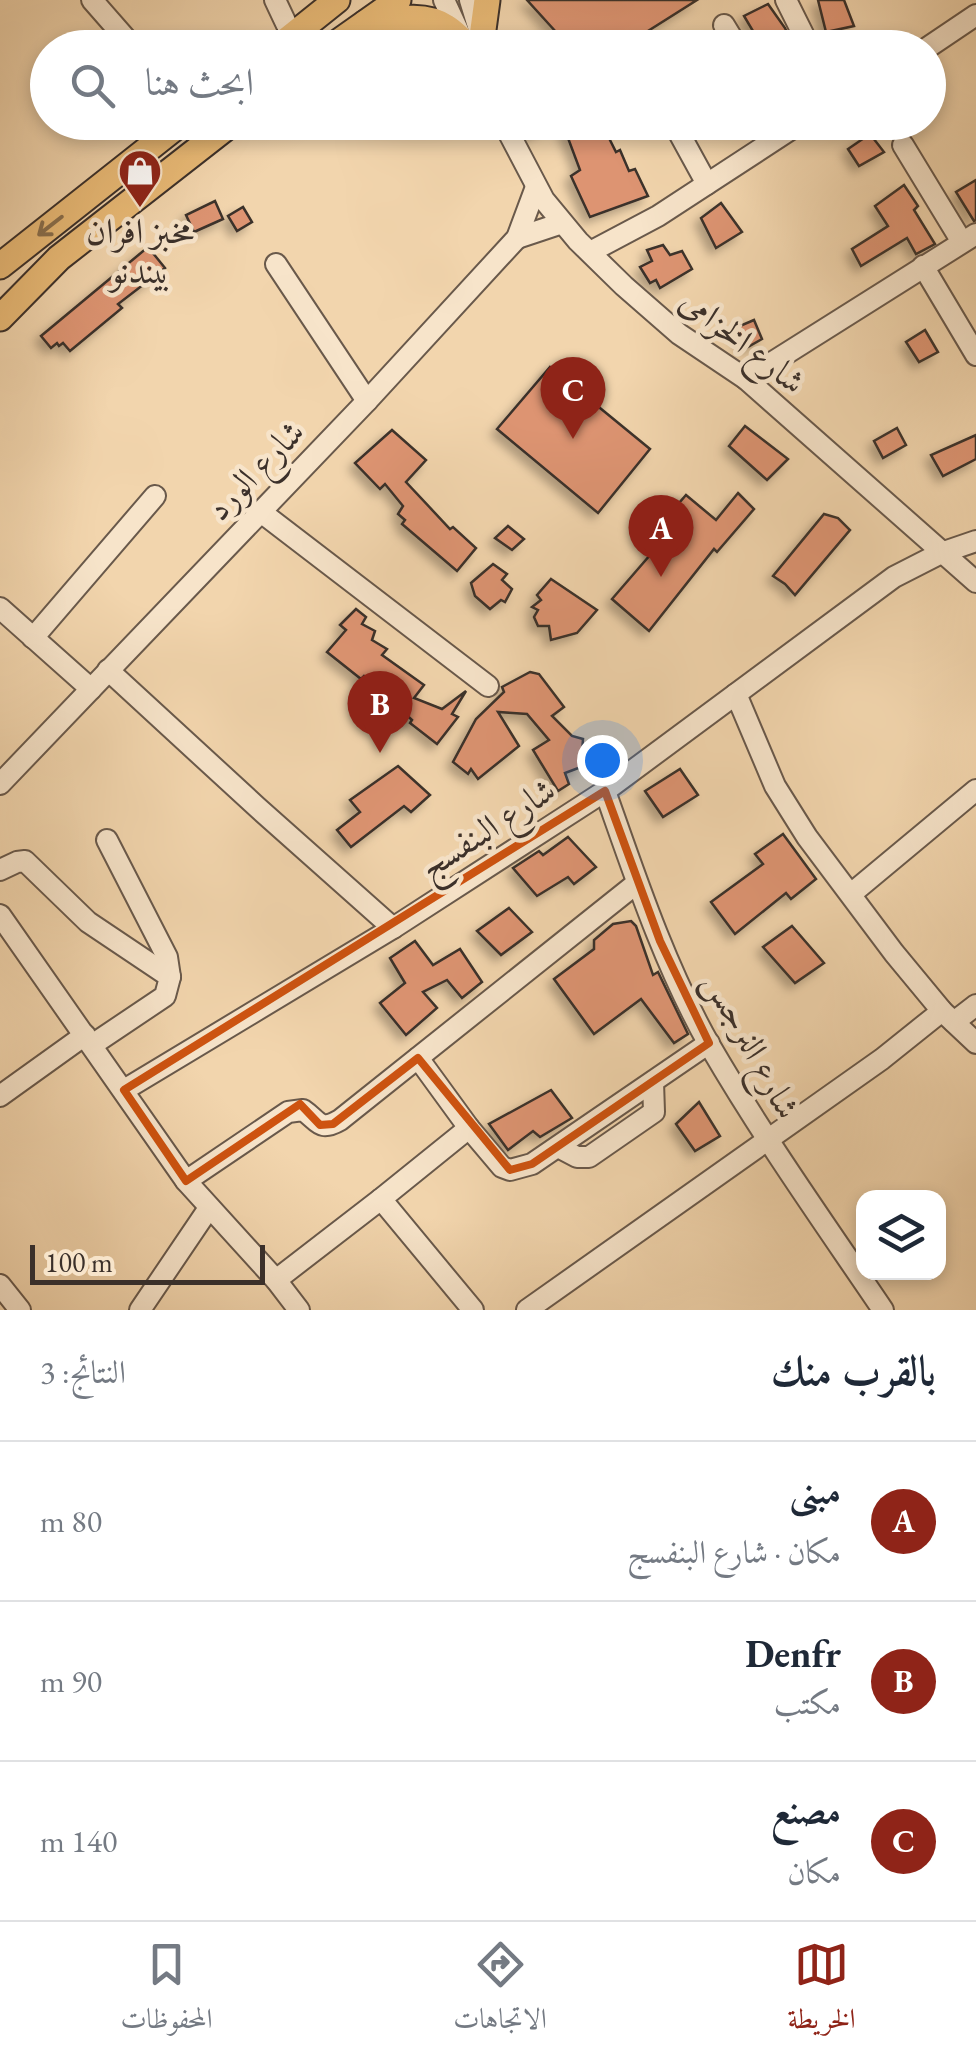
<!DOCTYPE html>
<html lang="ar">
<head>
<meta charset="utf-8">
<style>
	:root { --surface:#fff; --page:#f2f2f3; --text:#1f2937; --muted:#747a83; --line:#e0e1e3; --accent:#8f2418 }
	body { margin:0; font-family:"EB Garamond",Amiri,serif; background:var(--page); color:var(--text); direction:rtl }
	.controls { position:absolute; right:30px; bottom:30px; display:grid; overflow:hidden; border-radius:20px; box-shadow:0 5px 15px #0003 }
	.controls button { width:90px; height:90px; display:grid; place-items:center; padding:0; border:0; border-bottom:2px solid var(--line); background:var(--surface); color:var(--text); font:50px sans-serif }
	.scale { position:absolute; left:30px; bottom:25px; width:235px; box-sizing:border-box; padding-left:10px; border:5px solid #3b302a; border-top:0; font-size:28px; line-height:35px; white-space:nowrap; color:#3b302a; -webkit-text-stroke:8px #f7e4ca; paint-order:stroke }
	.you { position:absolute; left:602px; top:760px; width:35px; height:35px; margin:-25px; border:8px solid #fff; border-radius:50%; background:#1a73e8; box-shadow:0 0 0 15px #1a73e833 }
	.badge { display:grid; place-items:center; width:65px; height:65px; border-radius:50%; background:var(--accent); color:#fff; font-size:32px; font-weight:700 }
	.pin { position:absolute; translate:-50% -82px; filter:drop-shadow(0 2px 5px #0008) }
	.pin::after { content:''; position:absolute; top:52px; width:35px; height:30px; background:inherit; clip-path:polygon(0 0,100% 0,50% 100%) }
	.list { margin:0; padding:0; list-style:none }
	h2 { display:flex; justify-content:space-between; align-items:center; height:130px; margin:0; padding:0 40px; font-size:42px }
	h2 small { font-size:32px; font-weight:400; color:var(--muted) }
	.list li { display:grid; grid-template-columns:65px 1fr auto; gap:30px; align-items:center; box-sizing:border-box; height:160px; padding:0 40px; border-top:2px solid var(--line) }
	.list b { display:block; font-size:38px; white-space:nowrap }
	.list p { margin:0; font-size:32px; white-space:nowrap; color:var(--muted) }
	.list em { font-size:32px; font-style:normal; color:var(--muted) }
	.icon { flex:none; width:55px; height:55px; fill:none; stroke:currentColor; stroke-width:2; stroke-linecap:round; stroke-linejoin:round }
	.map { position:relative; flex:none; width:976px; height:1310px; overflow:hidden; direction:ltr }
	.search { position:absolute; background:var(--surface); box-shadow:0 5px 15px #0003; left:30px; right:30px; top:30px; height:110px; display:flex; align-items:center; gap:25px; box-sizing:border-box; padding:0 35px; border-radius:55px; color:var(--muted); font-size:38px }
	.sheet { height:610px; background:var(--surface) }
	nav { display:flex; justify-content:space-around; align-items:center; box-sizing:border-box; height:140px; border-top:2px solid var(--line); background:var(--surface); font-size:28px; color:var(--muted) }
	nav a { display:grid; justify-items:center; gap:5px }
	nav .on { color:var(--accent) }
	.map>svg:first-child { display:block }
	.building { fill:#dd9472; stroke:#3b302a; stroke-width:2.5; filter:url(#shadow) }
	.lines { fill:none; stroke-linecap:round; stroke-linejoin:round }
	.minor-casing { stroke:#69594b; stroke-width:24 }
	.major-casing { stroke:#3b302a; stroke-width:29 }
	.minor { stroke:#f7e4ca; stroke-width:20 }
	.major { stroke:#e9ba76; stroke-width:25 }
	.oneway { stroke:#896e4c }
	.marked { fill:none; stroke:#ce5310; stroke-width:8; stroke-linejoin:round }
	.labels { text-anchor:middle; stroke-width:9; stroke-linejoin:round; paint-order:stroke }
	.poi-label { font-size:35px; fill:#3b302a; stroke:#f7e4ca }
	.street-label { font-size:35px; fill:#3b302a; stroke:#f7e4ca }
</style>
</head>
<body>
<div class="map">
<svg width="976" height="1310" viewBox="0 0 976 1310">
	<defs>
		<filter id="shadow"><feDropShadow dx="-6" dy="6" stdDeviation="5" flood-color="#0004"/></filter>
	</defs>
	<rect width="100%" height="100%" fill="#f2d5ad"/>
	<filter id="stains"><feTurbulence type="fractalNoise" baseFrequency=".002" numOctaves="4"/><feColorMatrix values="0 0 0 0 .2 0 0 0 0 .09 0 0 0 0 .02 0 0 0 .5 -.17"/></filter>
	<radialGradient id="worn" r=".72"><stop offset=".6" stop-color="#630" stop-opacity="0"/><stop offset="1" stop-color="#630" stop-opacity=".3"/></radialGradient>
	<g class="building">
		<path d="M527 0H697L621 48H615L607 35 588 48H564L553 34 556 32Z"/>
		<path d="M818 0H844L854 26 826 32Z"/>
		<path d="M768 4 785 28 794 48H763L744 16Z"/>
		<path d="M519 122H553L526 137Z"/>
		<path d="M562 122H601L616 152 620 150 629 171 635 169 648 196 590 217 571 176 580 170Z"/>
		<path d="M870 134 884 152 859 166 848 149Z"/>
		<path d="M976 180V220L974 221 956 192Z"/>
		<path d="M904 185 918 206 914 210 935 244 916 254 907 238 861 266 852 249 888 226 875 206Z"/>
		<path d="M215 201 223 219 194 232 186 215Z"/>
		<path d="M721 203 742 232 716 248 701 218Z"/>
		<path d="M243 207 252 222 237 231 228 216Z"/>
		<path d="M663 245 670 255 682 251 692 269 660 288 656 280 650 283 640 267 652 261 647 250Z"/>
		<path d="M148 247 165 268 118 304 122 308 70 351 63 343 59 346 57 343 51 348 41 336Z"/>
		<path d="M754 320 762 339 746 348 735 328Z"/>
		<path d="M925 330 938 352 919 362 906 342Z"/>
		<path d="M550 367 650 449 598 513 497 429Z"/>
		<path d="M745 426 788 459 767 480 729 446Z"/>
		<path d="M897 428 906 445 883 458 874 441Z"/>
		<path d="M392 430 426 460 406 482 450 529 453 527 476 548 457 571 402 524 405 520 398 514 403 506 385 484 380 489 355 463Z"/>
		<path d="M976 435V459L943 476 931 455Z"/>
		<path d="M738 493 754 509 717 552 714 549 649 631 612 599 682 518 673 510 686 495 716 520Z"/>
		<path d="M824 514 838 518 850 530 795 595 785 584 773 576Z"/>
		<path d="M508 526 524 539 512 550 495 538Z"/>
		<path d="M493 564 507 574 502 580 512 589 505 602 501 600 490 609 475 596 471 583Z"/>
		<path d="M551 579 597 610 577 633 551 640 549 626H538L534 617 538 610 532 607 541 600 537 595Z"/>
		<path d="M356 609 366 617 362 624 375 631 372 640 387 649 382 655 424 685 414 698 442 709 466 691 452 714 458 717 437 744 410 723 412 720 364 676 361 679 327 652 346 630 340 625Z"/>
		<path d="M530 672 539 674 564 707 552 716 572 736 583 739 581 767 565 773 569 784 558 791 533 750 549 740 527 714 498 712 519 746 478 779 471 769 468 774 453 762 476 719 504 692 502 687Z"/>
		<path d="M398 766 430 795 411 812 404 806 351 847 337 830 360 812 350 800Z"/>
		<path d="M680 769 698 795 663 817 645 791Z"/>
		<path d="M783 834 816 879 791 899 786 893 735 934 711 902 763 864 755 854Z"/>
		<path d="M568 837 596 867 574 884 568 877 537 896 513 868 539 851 543 855Z"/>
		<path d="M509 908 532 932 501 955 477 931Z"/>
		<path d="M631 921 636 926 653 975 658 972 688 1034 674 1043 641 999 594 1034 554 979 594 949V940L613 924Z"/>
		<path d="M792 926 824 963 795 983 763 947Z"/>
		<path d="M415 941 433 965 460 949 482 982 462 998 447 980 423 992 437 1008 406 1035 380 1003 405 983 390 958Z"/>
		<path d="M551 1090 572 1118 540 1137 533 1131 508 1150 489 1124Z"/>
		<path d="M699 1102 720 1136 695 1151 676 1124Z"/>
	</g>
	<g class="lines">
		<g class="minor-casing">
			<g id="minor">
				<path d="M92 0 134 48"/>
				<path d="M275 0 292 36"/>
				<path d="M444 0 462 39"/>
				<path d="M470 0 481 36"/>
				<path d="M786 0 810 48"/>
				<path d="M724 25 738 48"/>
				<path d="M927 48 976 15"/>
				<path d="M503 122 544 200 578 241 624 286 679 334 746 379 976 582"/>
				<path d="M673 122 707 184"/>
				<path d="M903 145 962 242"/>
				<path d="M517 238 562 223"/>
				<path d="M590 252 658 216 802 122"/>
				<path d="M276 264 367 401"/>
				<path d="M923 266 976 355"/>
				<path d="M746 379 976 234"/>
				<path d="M261 512 488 686"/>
				<path d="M0 608 91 689"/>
				<path d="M33 638 155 496"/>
				<path d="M108 670 257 807 393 928"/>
				<path d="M736 694 775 786 807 837 894 953 942 1011 976 1043"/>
				<path d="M0 784 367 401 517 238 536 187"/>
				<path d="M605 791C635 876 665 967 710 1046 763 1137 824 1223 883 1310"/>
				<path d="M107 840 167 957 170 977"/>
				<path d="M0 870 17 862 25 861 88 922 170 977 165 996 92 1045"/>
				<path d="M851 894 976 790"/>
				<path d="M0 915 186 1181 276 1280 299 1310"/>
				<path d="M954 1022 976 1005"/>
				<path d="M418 1058 469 1128 502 1167 510 1170 532 1164 709 1043"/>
				<path d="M124 1090 393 928 605 791 894 577 941 553 976 541"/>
				<path d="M0 1096 85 1035"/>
				<path d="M558 1147 577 1157H589L654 1112 653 1082"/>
				<path d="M186 1181 288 1112 303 1110C319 1121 319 1132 340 1120L637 883"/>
				<path d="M381 1199 473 1310"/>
				<path d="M276 1280 381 1199 469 1128"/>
				<path d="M0 1285 20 1310"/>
				<path d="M140 1310 209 1208"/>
				<path d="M527 1310 882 1059 942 1011"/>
			</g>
		</g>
		<g class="major-casing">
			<g id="major">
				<path d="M366 23C391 20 424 12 446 27 453 31 459 38 465 43"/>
				<path d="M482 37 487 0"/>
				<path d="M277 48 337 0"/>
				<path d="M330 48 398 0"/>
				<path d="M0 266 182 122"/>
				<path d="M0 318 59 258 233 122"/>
			</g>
		</g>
		<use href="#minor" class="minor"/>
		<use href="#major" class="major"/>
	</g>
	<defs><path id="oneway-shaft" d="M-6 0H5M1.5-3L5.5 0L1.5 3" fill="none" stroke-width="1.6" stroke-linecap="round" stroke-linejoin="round" transform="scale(2.5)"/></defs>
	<use class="oneway" href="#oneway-shaft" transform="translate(50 226) rotate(142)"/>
	<path class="marked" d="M605 791 660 941 709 1043 532 1164 510 1170 418 1058 333 1124 320 1125 300 1104 186 1181 124 1090Z"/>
	<defs>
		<g id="shop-pin" transform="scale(2.25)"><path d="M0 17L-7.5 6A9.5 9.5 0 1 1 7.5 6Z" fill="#8f2418" stroke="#f7e4ca"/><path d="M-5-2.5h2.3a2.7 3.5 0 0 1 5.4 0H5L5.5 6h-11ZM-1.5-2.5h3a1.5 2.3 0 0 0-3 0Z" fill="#fff"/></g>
	</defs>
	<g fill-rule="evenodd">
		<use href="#shop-pin" x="140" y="171"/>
	</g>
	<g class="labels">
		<g class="poi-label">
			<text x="140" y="243">مخبز افران<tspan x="140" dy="40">بيندنو</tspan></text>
		</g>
		<g class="street-label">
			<text transform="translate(743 341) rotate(38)" y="12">شارع الخزامى</text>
			<text transform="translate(255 470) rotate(-46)" y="12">شارع الورد</text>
			<text transform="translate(487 828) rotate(-33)" y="12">شارع البنفسج</text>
			<text transform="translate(752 1045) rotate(61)" y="12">شارع النرجس</text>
		</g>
	</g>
	<rect width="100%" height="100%" filter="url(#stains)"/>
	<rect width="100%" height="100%" fill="url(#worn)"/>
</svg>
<div class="controls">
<button><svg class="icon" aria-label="layers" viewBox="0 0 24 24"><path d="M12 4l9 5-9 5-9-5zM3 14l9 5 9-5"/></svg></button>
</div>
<div class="scale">100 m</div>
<div class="you"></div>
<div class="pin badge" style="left:661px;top:577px">A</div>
<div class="pin badge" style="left:380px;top:753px">B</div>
<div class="pin badge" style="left:573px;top:439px">C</div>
<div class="search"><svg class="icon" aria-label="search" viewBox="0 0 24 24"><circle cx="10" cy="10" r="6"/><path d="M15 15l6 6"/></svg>ابحث هنا</div>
</div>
<section class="sheet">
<h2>بالقرب منك<small>النتائج: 3</small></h2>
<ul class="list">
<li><span class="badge">A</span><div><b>مبنى</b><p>مكان · شارع البنفسج</p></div><em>80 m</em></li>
<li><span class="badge">B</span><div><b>Denfr</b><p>مكتب</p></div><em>90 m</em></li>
<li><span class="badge">C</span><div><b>مصنع</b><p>مكان</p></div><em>140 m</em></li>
</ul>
</section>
<nav>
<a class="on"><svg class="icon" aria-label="map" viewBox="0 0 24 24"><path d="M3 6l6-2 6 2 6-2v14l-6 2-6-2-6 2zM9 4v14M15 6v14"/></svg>الخريطة</a>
<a><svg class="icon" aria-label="directions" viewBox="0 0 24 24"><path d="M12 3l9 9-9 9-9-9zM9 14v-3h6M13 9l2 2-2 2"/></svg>الاتجاهات</a>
<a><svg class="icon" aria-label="saved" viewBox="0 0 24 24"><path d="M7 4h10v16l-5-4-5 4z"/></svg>المحفوظات</a>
</nav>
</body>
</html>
